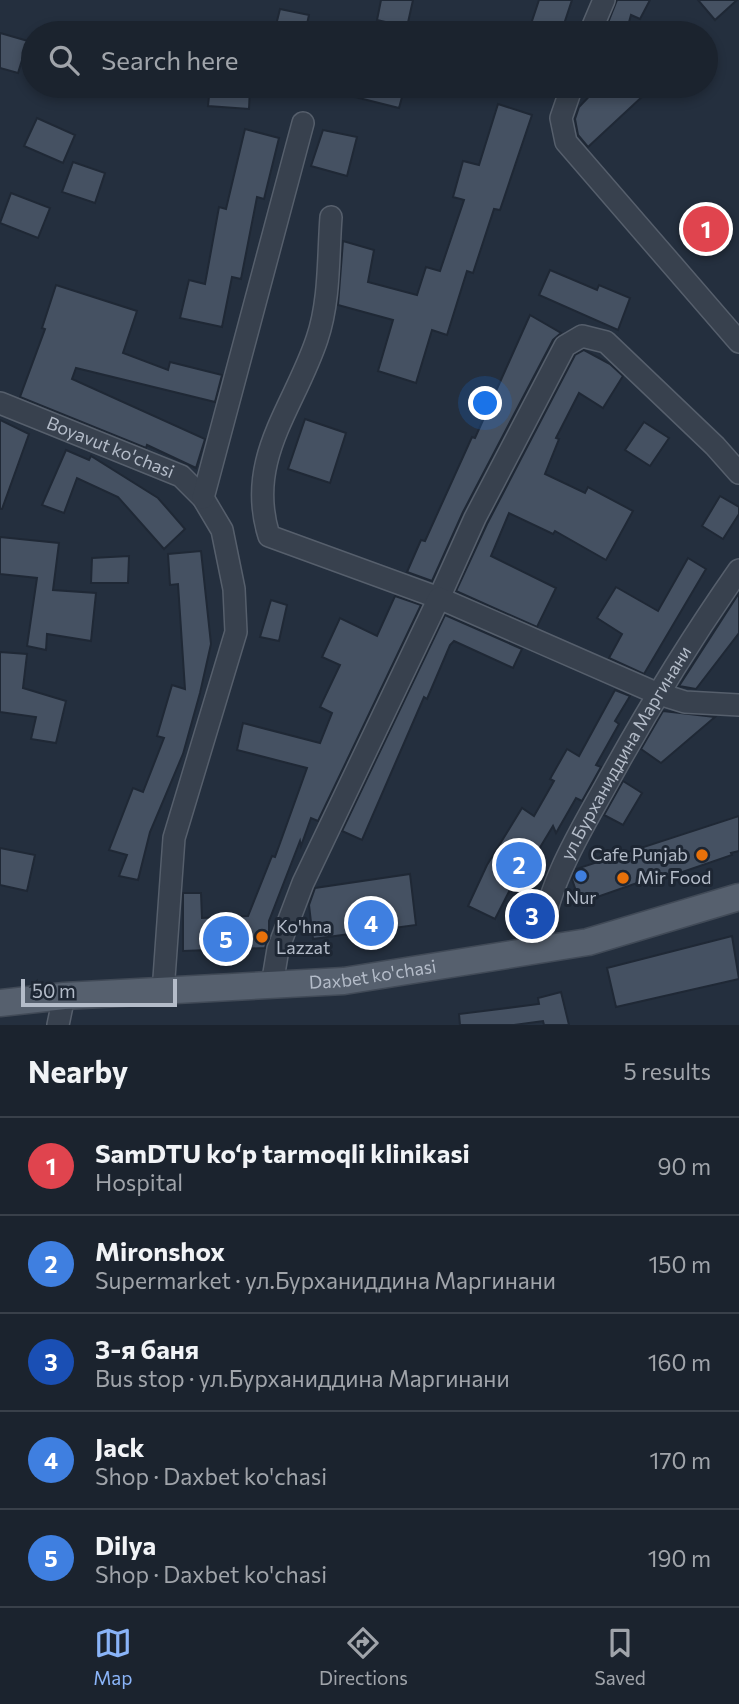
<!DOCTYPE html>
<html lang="en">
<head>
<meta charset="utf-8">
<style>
	:root { --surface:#1b232e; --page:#242b36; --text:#f1f3f6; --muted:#a0a4aa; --line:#39404a; --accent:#8ab4f8 }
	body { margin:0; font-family:Commissioner,sans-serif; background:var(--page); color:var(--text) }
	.scale { position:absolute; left:21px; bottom:18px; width:156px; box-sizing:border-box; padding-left:7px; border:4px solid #b4bcc9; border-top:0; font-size:19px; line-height:24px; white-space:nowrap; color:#b4bcc9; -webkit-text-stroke:5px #1d2633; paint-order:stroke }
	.you { position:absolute; left:486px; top:404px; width:24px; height:24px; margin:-18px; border:5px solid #fff; border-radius:50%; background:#1a73e8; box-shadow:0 0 0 10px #1a73e833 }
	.badge { display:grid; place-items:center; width:46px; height:46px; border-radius:50%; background:var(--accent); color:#fff; font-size:23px; font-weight:700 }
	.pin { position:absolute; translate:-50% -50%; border:4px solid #fff; box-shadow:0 2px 7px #0006 }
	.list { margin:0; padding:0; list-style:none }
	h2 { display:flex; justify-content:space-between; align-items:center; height:91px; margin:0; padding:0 28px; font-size:30px }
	h2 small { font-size:23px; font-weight:400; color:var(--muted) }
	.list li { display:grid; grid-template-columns:46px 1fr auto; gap:21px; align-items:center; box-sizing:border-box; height:98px; padding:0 28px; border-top:2px solid var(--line) }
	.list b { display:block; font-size:26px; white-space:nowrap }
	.list p { margin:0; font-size:23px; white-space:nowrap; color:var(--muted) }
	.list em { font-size:23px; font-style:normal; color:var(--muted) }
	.icon { flex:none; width:38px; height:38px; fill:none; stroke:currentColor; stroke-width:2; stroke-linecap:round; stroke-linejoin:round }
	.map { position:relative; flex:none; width:739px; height:1025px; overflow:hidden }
	.search { position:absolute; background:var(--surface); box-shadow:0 4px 10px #0003; left:21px; right:21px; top:21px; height:77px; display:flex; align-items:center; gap:18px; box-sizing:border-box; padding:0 24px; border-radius:38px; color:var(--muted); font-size:26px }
	.sheet { height:581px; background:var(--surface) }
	nav { display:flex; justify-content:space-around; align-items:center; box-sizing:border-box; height:98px; border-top:2px solid var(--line); background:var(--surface); font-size:19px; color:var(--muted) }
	nav a { display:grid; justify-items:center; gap:4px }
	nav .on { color:var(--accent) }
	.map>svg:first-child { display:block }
	.building { fill:#455162; stroke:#1f2835; stroke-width:2 }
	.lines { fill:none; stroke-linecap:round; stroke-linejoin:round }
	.minor-casing { stroke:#565f6c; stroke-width:24 }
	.major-casing { stroke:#414a57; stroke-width:29 }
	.minor { stroke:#38414e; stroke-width:21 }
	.major { stroke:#56606e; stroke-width:26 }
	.food-dot { fill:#e8710a; stroke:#1d2633; stroke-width:2.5 }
	.shop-dot { fill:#3f7fe0; stroke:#1d2633; stroke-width:2.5 }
	.labels { text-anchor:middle; stroke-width:6; stroke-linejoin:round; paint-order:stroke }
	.street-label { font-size:18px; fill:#b4bcc9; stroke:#1d2633 }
	.poi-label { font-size:18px; fill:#b4bcc9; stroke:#1d2633; text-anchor:start }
</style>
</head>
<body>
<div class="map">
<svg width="739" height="1025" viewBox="0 0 739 1025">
	<rect width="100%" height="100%" fill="#242f3e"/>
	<g class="building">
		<path d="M381 0H413L407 27 377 20Z"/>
		<path d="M539 0H572L561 33H528Z"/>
		<path d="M617 0H650L640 19 631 15 626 33H604Z"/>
		<path d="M698 0H737L715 20Z"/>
		<path d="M280 9 309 15 305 33H274Z"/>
		<path d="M0 33 28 41 18 73 0 68Z"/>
		<path d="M210 86H250L249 109 208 106Z"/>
		<path d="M336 86H405L399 108 335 92Z"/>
		<path d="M599 86H634L644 95 588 147 578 135 575 119 579 107Z"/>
		<path d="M498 104 532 115 500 210 494 209 473 273 467 271 447 335 432 330 416 383 378 371 393 320 338 305 343 241 374 250 368 282 417 295 426 267 440 271 464 200 453 197 463 161 479 165Z"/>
		<path d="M37 118 75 135 63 163 24 146Z"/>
		<path d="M245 129 279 138 264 199 257 197 241 279 232 277 222 327 180 318 189 280 205 284 219 207 226 209Z"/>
		<path d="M323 130 357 137 347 176 311 166Z"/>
		<path d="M73 162 105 173 95 203 62 192Z"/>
		<path d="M11 193 50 208 38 238 0 223Z"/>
		<path d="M550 270 597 290 599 285 630 298 618 330 539 295Z"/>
		<path d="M56 285 137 311 123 353 168 370 170 362 222 375 215 402 76 368 72 379 205 439 196 468 147 445 146 448 20 397 45 329 42 328Z"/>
		<path d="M530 315 561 333 553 340 463 512 432 581 407 572 421 540 425 541 472 437 475 438Z"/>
		<path d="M584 350 610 364 623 376 603 408 579 393 556 438 559 439 545 474 585 493 588 487 633 511 606 560 555 531 553 534 509 513 491 556 556 588 537 627 456 591 487 524 575 355Z"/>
		<path d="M305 419 346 433 330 483 288 469Z"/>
		<path d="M0 420 29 434 2 509H0Z"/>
		<path d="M644 422 669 438 650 466 625 450Z"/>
		<path d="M66 450 89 460 91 456 158 498 185 529 164 549 118 497 77 478 64 513 42 505Z"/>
		<path d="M720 496 739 507V514L723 539 702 526Z"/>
		<path d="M0 537 59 543 53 590 96 593 91 641 47 634 46 650 27 646 37 578 0 574Z"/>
		<path d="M201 551 211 644 200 693 183 754 150 832 138 880 119 876 127 855 109 850 133 788 143 792 164 738 157 736 172 685 185 689 178 584 170 585 168 554Z"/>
		<path d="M129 556 128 583H91L92 558Z"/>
		<path d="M688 558 706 569 644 674 609 658 622 634 597 618 616 587 658 611Z"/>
		<path d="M739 593V633L696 689 679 686Z"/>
		<path d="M395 596 421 605 318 821 311 818 301 846 300 841 269 921V935L265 948 183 951V893H201L202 918 248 916 272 856 275 857 307 768 237 750 243 723 320 743 332 713 320 707 340 665 322 657 340 618 377 636Z"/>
		<path d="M271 600 287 605 279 641 260 637Z"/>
		<path d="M445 615 522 649 513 668 454 641 450 645 427 699 424 697 362 840 342 831Z"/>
		<path d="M0 652 27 654 23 688 66 701 56 743 31 739 36 717 0 712Z"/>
		<path d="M615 690 630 696 615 721 619 724 596 765 601 767 582 801 576 798 556 833 553 826 518 884 514 882 495 919 468 906 487 865 522 808 534 816 554 781 550 779 567 749 579 756Z"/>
		<path d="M663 711 715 717 661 763 641 749Z"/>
		<path d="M623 781 642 793 623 825 604 815Z"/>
		<path d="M739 816V851L731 853 732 855 662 879 660 875 580 903 572 879 576 869Z"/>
		<path d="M0 848 35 855 27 891 0 885Z"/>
		<path d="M410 874 416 925 313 939 309 905 315 888Z"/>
		<path d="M732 936 739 979 616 1007 607 968Z"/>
		<path d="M561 992 569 1025H544L543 1021 514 1025H460L459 1014 539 1004 538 998Z"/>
	</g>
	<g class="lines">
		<g class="minor-casing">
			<g id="minor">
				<path d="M590 33 604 0"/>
				<path d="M572 86 561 118 566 142 739 342"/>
				<path d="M331 217C328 257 330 301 317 339 294 408 245 459 269 536L439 598 475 518 565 346 582 336 606 342 715 446 739 473"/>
				<path id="s1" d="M0 403 181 476 203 498 222 530 234 589 236 632 174 838 163 992"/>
				<path d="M203 498 303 123"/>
				<path id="s2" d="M540 948C545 889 577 837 605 787 646 712 690 640 739 570"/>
				<path d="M272 985 278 949 303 883 439 598 656 693 685 702 739 705"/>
				<path d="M58 1025 64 996"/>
			</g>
		</g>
		<g class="major-casing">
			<g id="major">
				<path id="s3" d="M0 1003 64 996 344 981 588 942 739 897"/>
			</g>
		</g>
		<use href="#minor" class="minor"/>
		<use href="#major" class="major"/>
	</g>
	<g class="food-dot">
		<circle cx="702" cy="855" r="7"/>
		<circle cx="623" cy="878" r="7"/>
		<circle cx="262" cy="937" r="7"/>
	</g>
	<circle class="shop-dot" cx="581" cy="876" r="7"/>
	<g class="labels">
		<g class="street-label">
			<text dy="6" stroke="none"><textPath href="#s1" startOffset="119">Boyavut ko'chasi</textPath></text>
			<text dy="6" stroke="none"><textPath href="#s2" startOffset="215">ул.Бурханиддина Маргинани</textPath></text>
			<text dy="6" stroke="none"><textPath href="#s3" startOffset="374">Daxbet ko'chasi</textPath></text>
		</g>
		<g class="poi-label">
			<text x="688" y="861" text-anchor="end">Cafe Punjab</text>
			<text x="637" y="884">Mir Food</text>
			<text x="581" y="904" text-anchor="middle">Nur</text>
			<text x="276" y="933">Ko'hna<tspan x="276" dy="21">Lazzat</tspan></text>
		</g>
	</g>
</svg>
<div class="scale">50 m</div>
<div class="you"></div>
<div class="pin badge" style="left:706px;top:229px;background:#e0444e">1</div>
<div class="pin badge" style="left:519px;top:865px;background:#3f7fe0">2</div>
<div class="pin badge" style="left:532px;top:916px;background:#1a4fb4">3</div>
<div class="pin badge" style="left:371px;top:923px;background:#3f7fe0">4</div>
<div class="pin badge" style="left:226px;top:939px;background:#3f7fe0">5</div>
<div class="search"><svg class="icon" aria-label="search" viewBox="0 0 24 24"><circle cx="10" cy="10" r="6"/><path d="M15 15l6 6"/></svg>Search here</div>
</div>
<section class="sheet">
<h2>Nearby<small>5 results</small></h2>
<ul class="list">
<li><span class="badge" style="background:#e0444e">1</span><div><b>SamDTU ko‘p tarmoqli klinikasi</b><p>Hospital</p></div><em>90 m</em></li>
<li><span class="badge" style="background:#3f7fe0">2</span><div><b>Mironshox</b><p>Supermarket · ул.Бурханиддина Маргинани</p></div><em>150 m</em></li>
<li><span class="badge" style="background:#1a4fb4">3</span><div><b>3-я баня</b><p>Bus stop · ул.Бурханиддина Маргинани</p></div><em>160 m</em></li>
<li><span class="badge" style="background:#3f7fe0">4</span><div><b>Jack</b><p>Shop · Daxbet ko'chasi</p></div><em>170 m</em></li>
<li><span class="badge" style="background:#3f7fe0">5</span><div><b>Dilya</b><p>Shop · Daxbet ko'chasi</p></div><em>190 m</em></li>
</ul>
</section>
<nav>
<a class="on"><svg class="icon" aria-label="map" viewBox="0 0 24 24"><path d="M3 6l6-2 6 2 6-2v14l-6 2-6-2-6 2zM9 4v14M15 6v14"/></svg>Map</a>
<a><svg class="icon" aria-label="directions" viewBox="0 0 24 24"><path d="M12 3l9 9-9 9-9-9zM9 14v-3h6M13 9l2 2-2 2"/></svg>Directions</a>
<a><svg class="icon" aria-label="saved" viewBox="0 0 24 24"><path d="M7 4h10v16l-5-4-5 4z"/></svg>Saved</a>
</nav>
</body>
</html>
